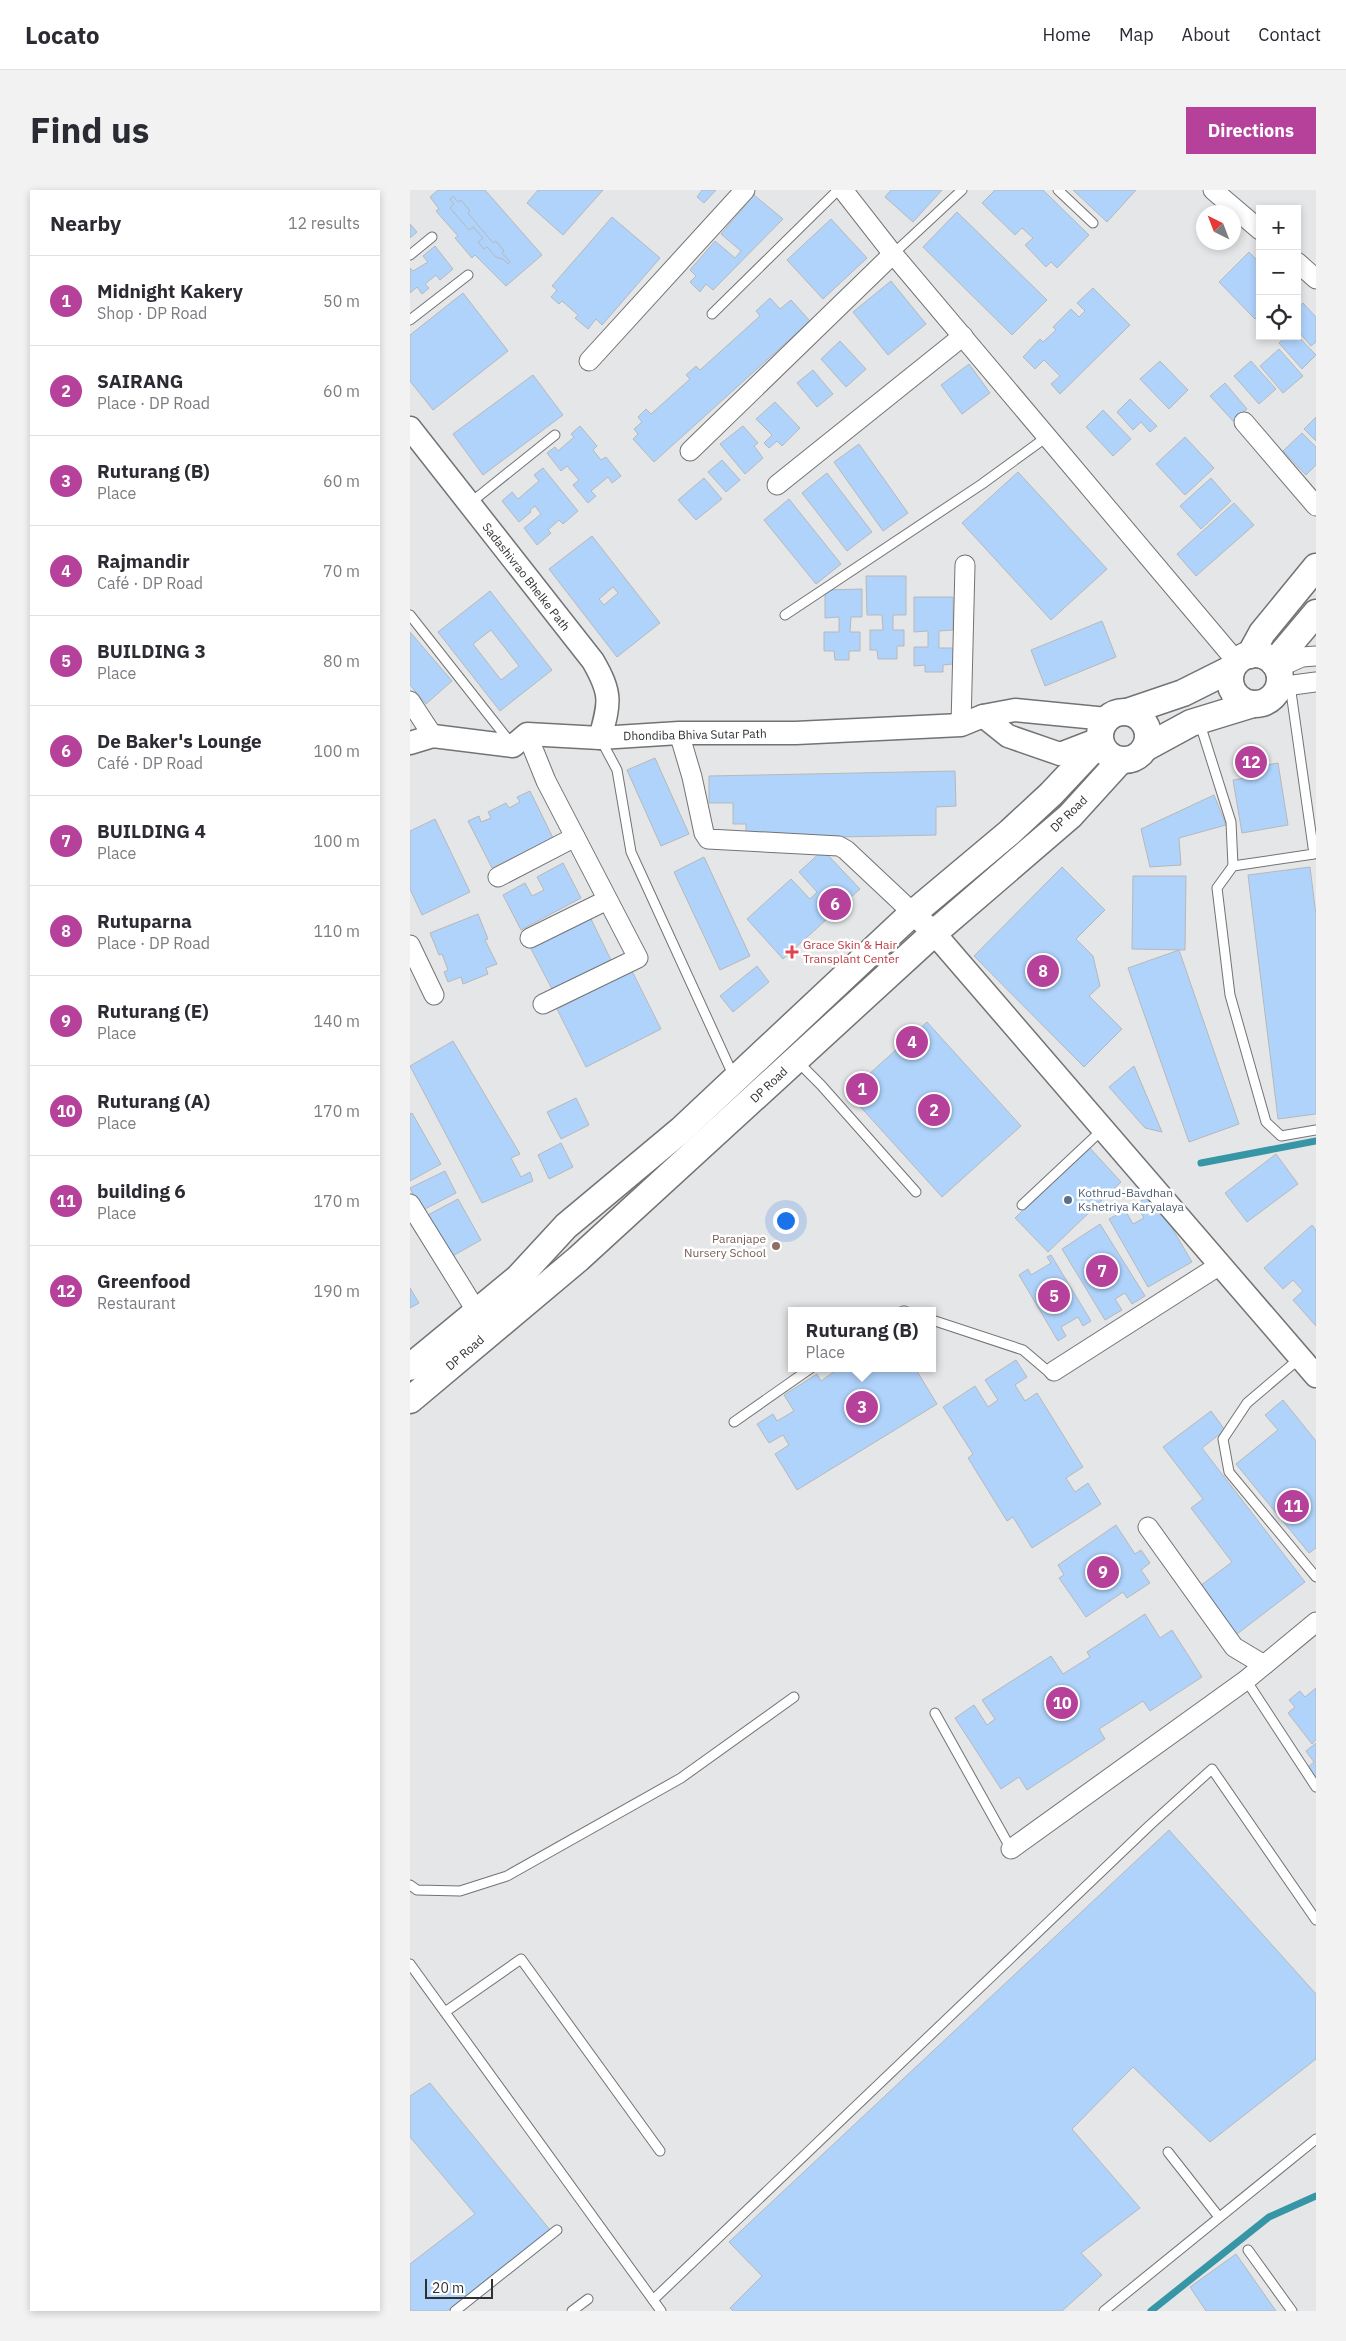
<!DOCTYPE html>
<html lang="en">
<head>
<meta charset="utf-8">
<style>
	:root { --surface:#fff; --page:#f2f2f3; --text:#2b2b33; --muted:#7c7c81; --line:#e1e1e2; --accent:#b5419b }
	body { margin:0; font-family:"IBM Plex Sans",sans-serif; background:var(--page); color:var(--text) }
	.controls { position:absolute; right:15px; top:15px; display:grid; overflow:hidden; border-radius:0px; box-shadow:0 2px 8px #0003 }
	.controls button { width:45px; height:45px; display:grid; place-items:center; padding:0; border:0; border-bottom:1px solid var(--line); background:var(--surface); color:var(--text); font:25px sans-serif }
	.compass { position:absolute; left:786px; top:15px; width:45px; height:45px; border-radius:50%; background:var(--surface); box-shadow:0 2px 8px #0003; rotate:318deg }
	.scale { position:absolute; left:15px; bottom:12px; width:68px; box-sizing:border-box; padding-left:5px; border:2px solid #2f3030; border-top:0; font-size:14px; line-height:18px; white-space:nowrap; color:#2f3030; -webkit-text-stroke:4px #fff; paint-order:stroke }
	.you { position:absolute; left:375px; top:1030px; width:18px; height:18px; margin:-12px; border:4px solid #fff; border-radius:50%; background:#1a73e8; box-shadow:0 0 0 8px #1a73e833 }
	.badge { display:grid; place-items:center; width:32px; height:32px; border-radius:50%; background:var(--accent); color:#fff; font-size:16px; font-weight:700 }
	.pin { position:absolute; translate:-50% -50%; border:2px solid #fff; box-shadow:0 1px 5px #0006 }
	.popup { position:absolute; left:378px; top:1117px; width:148px; height:65px; box-sizing:border-box; display:grid; place-content:center; border-radius:0px; background:var(--surface); filter:drop-shadow(0 1px 4px #0005); font-size:16px; white-space:nowrap; color:var(--muted) }
	.popup b { font-size:19px; color:var(--text) }
	.popup::after { content:''; position:absolute; left:50%; top:100%; margin-left:-10px; border:10px solid transparent; border-top-color:var(--surface) }
	.list { margin:0; padding:0; list-style:none }
	h2 { display:flex; justify-content:space-between; align-items:center; height:65px; margin:0; padding:0 20px; font-size:21px }
	h2 small { font-size:16px; font-weight:400; color:var(--muted) }
	.list li { display:grid; grid-template-columns:32px 1fr auto; gap:15px; align-items:center; box-sizing:border-box; height:90px; padding:0 20px; border-top:1px solid var(--line) }
	.list b { display:block; font-size:19px; white-space:nowrap }
	.list p { margin:0; font-size:16px; white-space:nowrap; color:var(--muted) }
	.list em { font-size:16px; font-style:normal; color:var(--muted) }
	.icon { flex:none; width:28px; height:28px; fill:none; stroke:currentColor; stroke-width:2; stroke-linecap:round; stroke-linejoin:round }
	.map { position:relative; flex:none; width:906px; height:2121px; overflow:hidden; border-radius:0px }
	header { display:flex; align-items:center; gap:30px; box-sizing:border-box; height:70px; padding:0 25px; background:var(--surface); border-bottom:1px solid var(--line) }
	header strong { font-size:24px }
	nav { display:flex; gap:28px; margin-inline-start:auto; font-size:18px }
	.intro { display:flex; align-items:center; justify-content:space-between; box-sizing:border-box; height:120px; padding:0 30px }
	h1 { margin:0; font-size:35px }
	.button { padding:12px 22px; border-radius:0px; background:var(--accent); color:#fff; font-size:18px; font-weight:700 }
	main { display:flex; gap:30px; padding:0 30px }
	aside { flex:1; background:var(--surface); border-radius:0px; box-shadow:0 2px 8px #0003 }
	.map>svg:first-child { display:block }
	.lines { fill:none; stroke-linecap:round; stroke-linejoin:round }
	.stream { stroke:#3796a5; stroke-width:7 }
	.building { fill:#b0d3fc; stroke:#b7b8b9; fill-rule:evenodd }
	.service-casing { stroke:#727375; stroke-width:11 }
	.minor-casing { stroke:#727375; stroke-width:21 }
	.tertiary-casing { stroke:#727375; stroke-width:25 }
	.secondary-casing { stroke:#727375; stroke-width:29 }
	.service { stroke:#fff; stroke-width:9 }
	.minor { stroke:#fff; stroke-width:19 }
	.tertiary { stroke:#fff; stroke-width:22 }
	.secondary { stroke:#fff; stroke-width:26 }
	.health-dot { fill:#e0444e; stroke:#fff; stroke-width:2 }
	.service-dot { fill:#5c6f8a; stroke:#fff; stroke-width:2 }
	.education-dot { fill:#8d6e63; stroke:#fff; stroke-width:2 }
	.labels { text-anchor:middle; stroke-width:5; stroke-linejoin:round; paint-order:stroke }
	.street-label { font-size:12px; fill:#2f3030; stroke:#fff }
	.health-label { font-size:12px; fill:#be3a42; stroke:#fff; text-anchor:start }
	.service-label { font-size:12px; fill:#4e5e75; stroke:#fff; text-anchor:start }
	.education-label { font-size:12px; fill:#785e54; stroke:#fff; text-anchor:end }
</style>
</head>
<body>
<header>
<strong>Locato</strong>
<nav><a>Home</a><a>Map</a><a>About</a><a>Contact</a></nav>
</header>
<div class="intro"><h1>Find us</h1><a class="button">Directions</a></div>
<main>
<aside>
<h2>Nearby<small>12 results</small></h2>
<ul class="list">
<li><span class="badge">1</span><div><b>Midnight Kakery</b><p>Shop · DP Road</p></div><em>50 m</em></li>
<li><span class="badge">2</span><div><b>SAIRANG</b><p>Place · DP Road</p></div><em>60 m</em></li>
<li><span class="badge">3</span><div><b>Ruturang (B)</b><p>Place</p></div><em>60 m</em></li>
<li><span class="badge">4</span><div><b>Rajmandir</b><p>Café · DP Road</p></div><em>70 m</em></li>
<li><span class="badge">5</span><div><b>BUILDING 3</b><p>Place</p></div><em>80 m</em></li>
<li><span class="badge">6</span><div><b>De Baker's Lounge</b><p>Café · DP Road</p></div><em>100 m</em></li>
<li><span class="badge">7</span><div><b>BUILDING 4</b><p>Place</p></div><em>100 m</em></li>
<li><span class="badge">8</span><div><b>Rutuparna</b><p>Place · DP Road</p></div><em>110 m</em></li>
<li><span class="badge">9</span><div><b>Ruturang (E)</b><p>Place</p></div><em>140 m</em></li>
<li><span class="badge">10</span><div><b>Ruturang (A)</b><p>Place</p></div><em>170 m</em></li>
<li><span class="badge">11</span><div><b>building 6</b><p>Place</p></div><em>170 m</em></li>
<li><span class="badge">12</span><div><b>Greenfood</b><p>Restaurant</p></div><em>190 m</em></li>
</ul>
</aside>
<div class="map">
<svg width="906" height="2121" viewBox="0 0 906 2121">
	<rect width="100%" height="100%" fill="#e5e6e8"/>
	<g class="lines">
		<g class="stream">
			<path d="M791 973 906 951"/>
			<path d="M741 2121 859 2027 906 2006"/>
		</g>
	</g>
	<g class="building">
		<path d="M28 0H75L132 65 96 96 65 65 62 68 45 48 48 46 26 21 29 19 20 7Z"/>
		<path d="M128 0H193L153 45 117 13Z"/>
		<path d="M292 0H306L294 13 287 7Z"/>
		<path d="M481 0H532L503 32 475 7Z"/>
		<path d="M585 0H633L679 45 647 78 641 72 636 77 615 55 623 48 612 38 605 45 572 13Z"/>
		<path d="M663 0H726L697 32Z"/>
		<path d="M344 5 373 29 303 100 296 94 290 102 280 92 286 86 280 80 305 51 325 68 331 61 311 44Z"/>
		<path d="M43 6 48 12 51 10 60 21 58 23 83 53 86 51 94 61 92 63 100 72 98 74 93 69 86 67 77 57 74 59 68 52 73 48 63 37 59 40 40 18 44 14 40 9Z"/>
		<path d="M547 22 637 110 602 145 513 57Z"/>
		<path d="M202 27 250 68 192 135 186 129 178 139 165 128 168 125 152 111 149 114 141 107 147 100 142 96Z"/>
		<path d="M421 29 457 68 413 109 377 70Z"/>
		<path d="M0 34 7 42 0 48Z"/>
		<path d="M25 56 43 79 30 90 26 85 15 94 19 98 12 104 7 97 0 103V78L3 81 18 72 13 66Z"/>
		<path d="M839 62 850 73V125L845 129 809 92Z"/>
		<path d="M481 91 516 134 478 165 443 122Z"/>
		<path d="M683 98 720 135 650 204 641 194 650 186 634 170 625 179 613 167 630 149 633 152 646 140 643 137 661 119 669 127 675 121 667 113Z"/>
		<path d="M53 103 98 161 23 220 0 191V145Z"/>
		<path d="M360 108 370 119 381 110 400 131 244 272 223 249 228 244 224 239 232 232 228 227 236 219 241 224 280 189 276 185 286 176 290 180 350 126 346 121Z"/>
		<path d="M893 113 906 127V152L901 156 887 140V118Z"/>
		<path d="M887 145 906 165 892 179 869 153 876 146Z"/>
		<path d="M430 151 456 179 436 197 411 169Z"/>
		<path d="M869 159 893 186 873 203 850 176Z"/>
		<path d="M750 171 778 200 759 219 730 189Z"/>
		<path d="M841 171 866 199 849 214 824 186Z"/>
		<path d="M559 174 580 203 552 224 531 195Z"/>
		<path d="M403 180 423 204 407 217 387 193Z"/>
		<path d="M123 185 153 225 73 285 43 244Z"/>
		<path d="M815 193 837 219 823 231 800 206Z"/>
		<path d="M720 209 747 236 740 242 731 232 723 240 707 222Z"/>
		<path d="M365 212 390 238 372 256 367 251 359 258 354 253 362 245 346 229Z"/>
		<path d="M693 220 721 249 703 266 676 237Z"/>
		<path d="M906 227V251L894 239Z"/>
		<path d="M170 236 187 256 183 260 191 270 196 267 211 286 202 293 198 287 181 301 186 306 178 313 163 295 169 290 157 276 151 281 137 263 145 257 148 261 164 247 161 244Z"/>
		<path d="M333 236 348 253 344 256 353 268 335 284 310 254Z"/>
		<path d="M892 243 906 257V275L896 285 873 261Z"/>
		<path d="M775 247 804 278 775 305 746 274Z"/>
		<path d="M449 254 498 323 473 341 424 272Z"/>
		<path d="M312 270 330 290 316 302 298 282Z"/>
		<path d="M133 278 168 321 153 334 149 330 138 340 141 343 127 355 114 338 131 324 125 316 120 320 121 322 109 332 92 311 102 302 108 309 129 291 124 285Z"/>
		<path d="M608 282 697 379 641 430 552 333Z"/>
		<path d="M417 283 462 342 437 361 392 303Z"/>
		<path d="M294 288 312 309 286 330 268 310Z"/>
		<path d="M801 288 821 311 791 339 770 316Z"/>
		<path d="M379 309 431 374 406 394 354 330Z"/>
		<path d="M824 313 844 335 786 386 767 364Z"/>
		<path d="M182 346 250 433 207 467 139 379ZM203 397 208 403 194 415 189 409Z"/>
		<path d="M456 386H496V425H483V440H494V456H487V469H468L467 460H460V440H473L472 425H457Z"/>
		<path d="M452 399V427H441L440 442H450V461H439V470H425L424 461H414V442H429V427L415 428V400Z"/>
		<path d="M80 401 142 480 90 521 28 442ZM81 440 109 476 91 490 63 454Z"/>
		<path d="M504 407H543V440L529 441V458H544L543 474 533 475V482H515V475L504 476V457H518V441L504 442Z"/>
		<path d="M692 431 706 467 635 496 621 460Z"/>
		<path d="M0 442 42 491 16 514 0 495Z"/>
		<path d="M245 568 279 644 251 656 217 580Z"/>
		<path d="M868 573 878 635 832 643 823 590 841 587 840 578Z"/>
		<path d="M545 581 546 616 526 617V645L336 649V634H323V613H299V586Z"/>
		<path d="M120 601 143 648 82 678 58 631 69 626 71 632 81 628 78 622 96 613 99 618 110 612 107 607Z"/>
		<path d="M804 605 816 635 769 648 771 675 740 677 731 639Z"/>
		<path d="M25 629 60 702 12 725 0 699V641Z"/>
		<path d="M413 660 450 699 373 769 337 729 381 689 400 709 407 702 389 682Z"/>
		<path d="M294 667 340 766 310 780 264 682Z"/>
		<path d="M153 673 171 708 111 740 93 705 115 693 122 706 134 700 127 687Z"/>
		<path d="M652 677 695 720 666 749 683 766 690 796 679 806 712 839 674 877 564 766Z"/>
		<path d="M900 677 906 725V924L868 929 838 685Z"/>
		<path d="M723 686H776L775 760 722 759Z"/>
		<path d="M68 724 78 749 75 750 87 774 76 778 78 784 53 794 51 787 38 792 34 782 38 780 32 764 29 765 20 743Z"/>
		<path d="M180 727 201 770 142 799 120 757Z"/>
		<path d="M769 760 829 934 779 952 718 778Z"/>
		<path d="M347 776 359 792 323 822 310 806Z"/>
		<path d="M222 781 251 839 176 877 147 819Z"/>
		<path d="M517 832 611 936 532 1007 438 903Z"/>
		<path d="M43 851 110 964 101 968 111 987 120 982 123 991 72 1013 0 876Z"/>
		<path d="M724 876 752 942 735 938 699 897Z"/>
		<path d="M166 908 179 935 151 949 137 922Z"/>
		<path d="M2 923 31 974 0 991V924Z"/>
		<path d="M151 953 163 977 139 989 128 965Z"/>
		<path d="M679 957 711 992 638 1062 605 1028Z"/>
		<path d="M866 964 888 994 837 1032 815 1003Z"/>
		<path d="M35 981 46 1003 11 1021 0 998Z"/>
		<path d="M742 1004 782 1072 738 1097 699 1029 715 1020 723 1034 734 1028 726 1014Z"/>
		<path d="M48 1009 71 1050 39 1068 16 1026Z"/>
		<path d="M690 1034 735 1106 722 1114 715 1103 705 1109 712 1120 695 1130 652 1059Z"/>
		<path d="M902 1035 906 1040V1136L883 1110 893 1101 883 1090 873 1099 854 1078Z"/>
		<path d="M641 1065 681 1131 673 1136 668 1127 651 1137 656 1146 648 1151 609 1085 618 1079 621 1085 641 1073 637 1067Z"/>
		<path d="M0 1098 9 1113 0 1118Z"/>
		<path d="M606 1170 617 1187 605 1195 615 1211 627 1203 673 1277 656 1288 665 1302 678 1293 691 1314 622 1358 603 1327 597 1331 558 1268 563 1264 533 1217 565 1196 578 1217 588 1210 575 1190Z"/>
		<path d="M429 1178H505L527 1214 387 1300 365 1264 379 1255 373 1245 359 1253 347 1234 363 1224 367 1231 384 1221 374 1205 407 1184 411 1191Z"/>
		<path d="M873 1210 906 1251V1358L899 1363 826 1274 868 1240 855 1225Z"/>
		<path d="M801 1221 815 1240 792 1258 895 1392 823 1447 786 1399 822 1372 781 1318 793 1309 753 1257Z"/>
		<path d="M706 1335 725 1364 731 1360 740 1373 731 1380 740 1393 717 1408 713 1402 676 1427 649 1388 654 1385 648 1375Z"/>
		<path d="M735 1424 750 1448 762 1440 792 1487 740 1521 733 1511 689 1539 695 1549 617 1600 609 1587 591 1599 545 1528 564 1515 577 1535 585 1529 572 1510 641 1466 653 1484 680 1467 677 1462Z"/>
		<path d="M906 1498V1550L902 1554 878 1523 885 1517 879 1510 890 1501 895 1507Z"/>
		<path d="M906 1553V1589L897 1578 904 1572 896 1561Z"/>
		<path d="M759 1640 906 1804V1869L800 1952 723 1877 662 1939 730 2018 671 2063 692 2085 652 2121H323L320 2118 352 2086 319 2052Z"/>
		<path d="M20 1893 140 2040 37 2121H0V2074L65 2024 0 1947V1906Z"/>
		<path d="M826 2064 866 2121H796L780 2097Z"/>
	</g>
	<g class="lines">
		<g class="service-casing">
			<g id="service">
				<path d="M648 0 683 33"/>
				<path d="M483 64 552 0"/>
				<path d="M0 65 22 47"/>
				<path d="M302 124 428 0"/>
				<path d="M0 130 58 85"/>
				<path d="M59 314 145 245"/>
				<path d="M0 425 100 552"/>
				<path d="M375 425 572 294 638 246"/>
				<path d="M880 495 904 664 823 676 807 698 820 805 856 932 871 946 906 940"/>
				<path d="M790 534 821 632 823 676"/>
				<path d="M191 550 207 580 221 662 324 887"/>
				<path d="M388 872 411 895 506 1002"/>
				<path d="M612 1015 692 940"/>
				<path d="M493 1121H495"/>
				<path d="M522 1130 613 1160 640 1183 643 1181"/>
				<path d="M890 1168 837 1213 813 1249 819 1282 906 1387"/>
				<path d="M324 1232 401 1178"/>
				<path d="M836 1490 906 1597"/>
				<path d="M525 1523 601 1659"/>
				<path d="M0 1695 7 1700 50 1701 97 1686 271 1588 384 1507"/>
				<path d="M0 1774 251 2121"/>
				<path d="M35 1822 111 1769 250 1961"/>
				<path d="M758 1962 809 2027"/>
				<path d="M838 2060 882 2121"/>
				<path d="M243 2110 740 1635 802 1579 906 1730"/>
				<path d="M45 2121 147 2040"/>
				<path d="M162 2121 178 2109"/>
				<path d="M694 2121 906 1949"/>
			</g>
		</g>
		<g class="minor-casing">
			<g id="minor">
				<path d="M433 0 483 64 827 472"/>
				<path d="M803 0 850 40"/>
				<path d="M887 72 906 89"/>
				<path d="M179 171 335 0"/>
				<path d="M834 232 906 316"/>
				<path d="M280 261 483 64"/>
				<path d="M367 295 553 146"/>
				<path d="M867 478 892 467 906 466"/>
				<path d="M868 497 906 492"/>
				<path d="M0 511 23 546"/>
				<path d="M551 535 555 375"/>
				<path d="M269 543 282 587 294 643 298 649 429 656 436 660 503 723"/>
				<path d="M117 544 136 591 228 768 133 814"/>
				<path d="M88 687 165 647"/>
				<path d="M120 748 197 710"/>
				<path d="M0 755 24 805"/>
				<path d="M0 1014 67 1122"/>
				<path d="M644 1181 810 1075"/>
				<path d="M738 1337 824 1457 854 1475"/>
				<path d="M601 1659 836 1490 906 1432"/>
			</g>
		</g>
		<g class="tertiary-casing">
			<g id="tertiary">
				<path d="M0 238 183 471C202 504 200 512 190 548"/>
				<path d="M689 549 650 564 598 546 573 526 605 520 697 529"/>
				<path d="M0 553 23 546 103 556 117 544 190 548 269 543H386L551 535 573 526"/>
				<path d="M503 723 524 743 906 1186"/>
			</g>
		</g>
		<g class="secondary-casing">
			<g id="secondary">
				<circle cx="845" cy="489" r="25"/>
				<path d="M840 465 852 443 906 377"/>
				<path d="M864 473 906 423"/>
				<circle cx="714" cy="546" r="24"/>
				<path d="M717 522 773 503 821 479"/>
				<path d="M735 558 781 533 843 514"/>
				<path d="M0 1177 108 1088 156 1036 271 940 495 730 600 642 641 604 690 552"/>
				<path d="M0 1210 168 1069 524 743 660 626 710 571"/>
			</g>
		</g>
		<use href="#service" class="service"/>
		<use href="#minor" class="minor"/>
		<use href="#tertiary" class="tertiary"/>
		<use href="#secondary" class="secondary"/>
	</g>
	<path class="health-dot" d="M379.5 754.5h5v5h5v5h-5v5h-5v-5h-5v-5h5z"/>
	<circle class="service-dot" cx="658" cy="1010" r="5"/>
	<circle class="education-dot" cx="366" cy="1056" r="5"/>
	<g class="labels">
		<g class="street-label">
			<text transform="translate(116 387) rotate(52)" y="4">Sadashivrao Bhelke Path</text>
			<text transform="translate(285 545) rotate(-1)" y="4">Dhondiba Bhiva Sutar Path</text>
			<text transform="translate(659 624) rotate(-44)" y="4">DP Road</text>
			<text transform="translate(359 895) rotate(-43)" y="4">DP Road</text>
			<text transform="translate(55 1163) rotate(-41)" y="4">DP Road</text>
		</g>
		<g class="health-label">
			<text x="393" y="759">Grace Skin &amp; Hair<tspan x="393" dy="14">Transplant Center</tspan></text>
		</g>
		<g class="service-label">
			<text x="668" y="1007">Kothrud-Bavdhan<tspan x="668" dy="14">Kshetriya Karyalaya</tspan></text>
		</g>
		<g class="education-label">
			<text x="356" y="1053">Paranjape<tspan x="356" dy="14">Nursery School</tspan></text>
		</g>
	</g>
</svg>
<div class="controls">
<button>+</button>
<button>−</button>
<button><svg class="icon" aria-label="locate" viewBox="0 0 24 24"><circle cx="12" cy="12" r="6"/><path d="M12 2v4M12 18v4M2 12h4M18 12h4"/></svg></button>
</div>
<svg class="compass" viewBox="-18 -18 36 36"><path d="M0-13l5 13h-10z" fill="#e53935"/><path d="M0 13l5-13h-10z" fill="#7c7c81"/></svg>
<div class="scale">20 m</div>
<div class="you"></div>
<div class="pin badge" style="left:452px;top:899px">1</div>
<div class="pin badge" style="left:524px;top:920px">2</div>
<div class="pin badge" style="left:452px;top:1217px">3</div>
<div class="popup"><b>Ruturang (B)</b>Place</div>
<div class="pin badge" style="left:502px;top:852px">4</div>
<div class="pin badge" style="left:644px;top:1106px">5</div>
<div class="pin badge" style="left:425px;top:714px">6</div>
<div class="pin badge" style="left:692px;top:1081px">7</div>
<div class="pin badge" style="left:633px;top:781px">8</div>
<div class="pin badge" style="left:693px;top:1382px">9</div>
<div class="pin badge" style="left:652px;top:1513px">10</div>
<div class="pin badge" style="left:883px;top:1316px">11</div>
<div class="pin badge" style="left:841px;top:572px">12</div>
</div>
</main>
</body>
</html>
